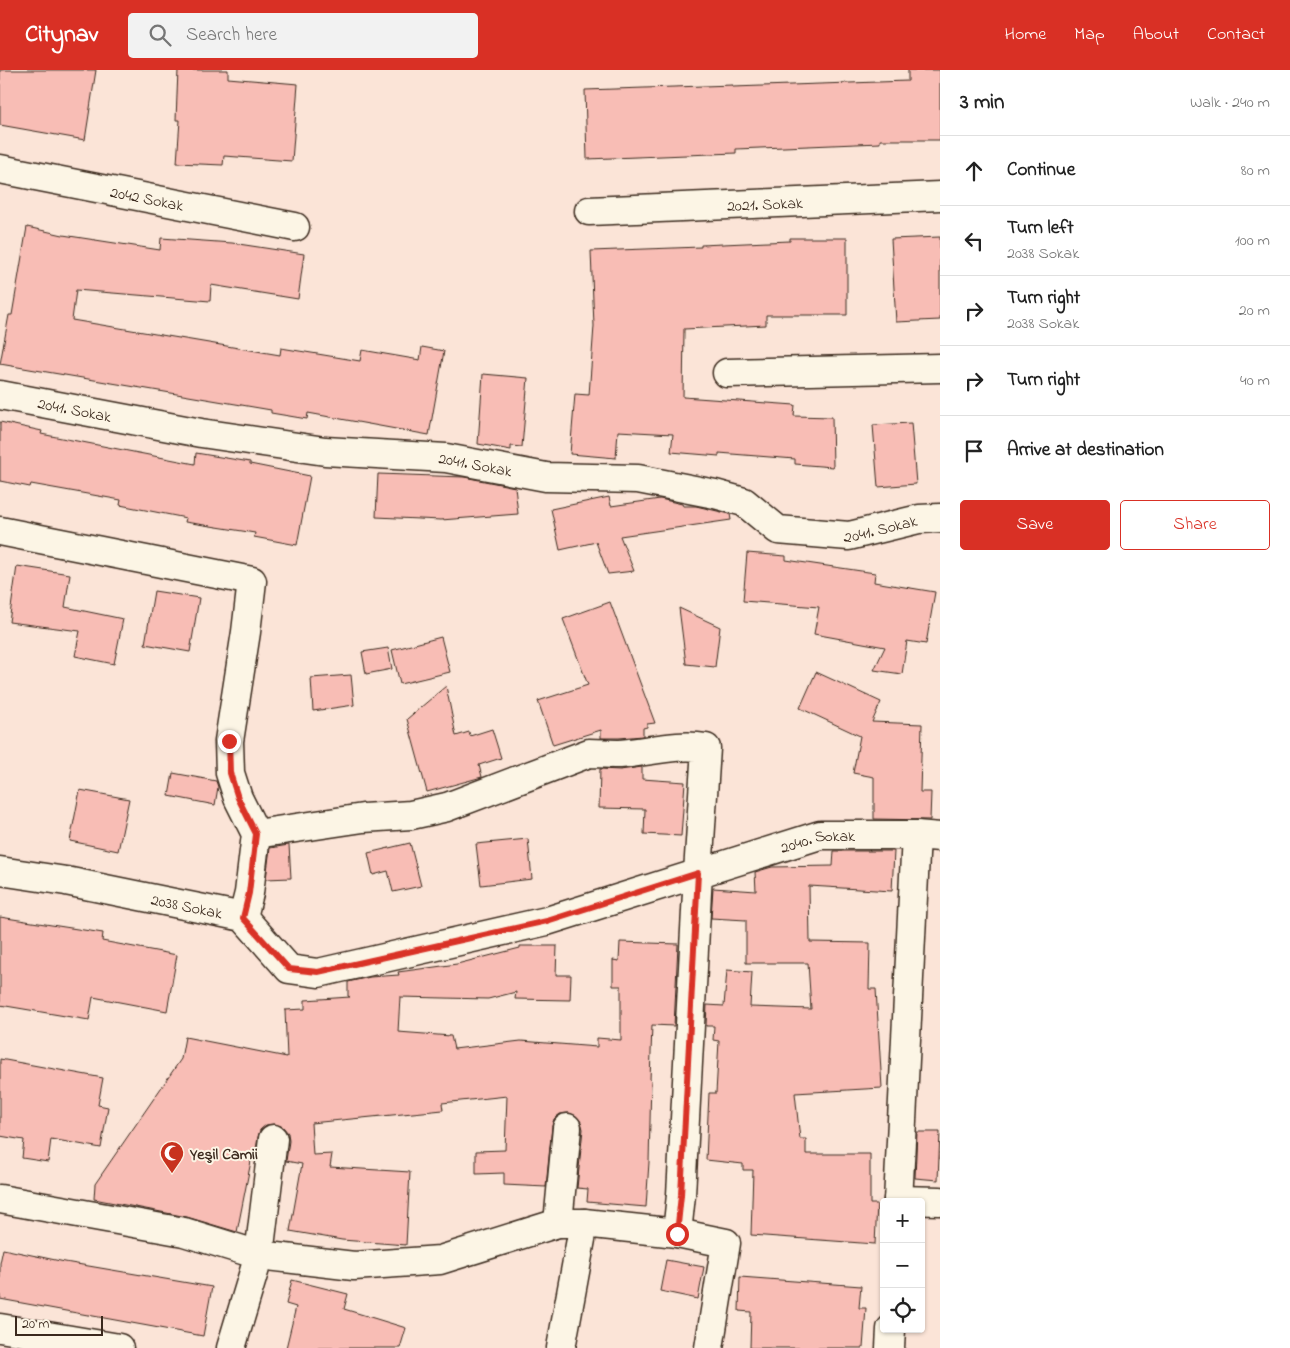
<!DOCTYPE html>
<html lang="en">
<head>
<meta charset="utf-8">
<style>
	:root { --surface:#fff; --page:#f2f2f2; --text:#222; --muted:#767676; --line:#e0e0e0; --accent:#d93025 }
	body { margin:0; font-family:"Indie Flower",sans-serif; background:var(--page); color:var(--text) }
	.controls { position:absolute; right:15px; bottom:15px; display:grid; overflow:hidden; border-radius:5px; box-shadow:0 1px 4px #0004 }
	.controls button { width:45px; height:45px; display:grid; place-items:center; padding:0; border:0; border-bottom:1px solid var(--line); background:var(--surface); color:var(--text); font:25px sans-serif }
	.scale { position:absolute; left:15px; bottom:12px; width:88px; box-sizing:border-box; padding-left:5px; border:2px solid #3b2a1e; border-top:0; font-size:14px; line-height:18px; white-space:nowrap; color:#3b2a1e; -webkit-text-stroke:4px #fcf5e5; paint-order:stroke }
	.stop { position:absolute; width:15px; height:15px; margin:-11px; border:4px solid #d93025; border-radius:50%; background:#fff }
	.stop.end { background:#d93025; border-color:#fff; box-shadow:0 1px 5px #0008 }
	.list { margin:0; padding:0; list-style:none }
	h2 { display:flex; justify-content:space-between; align-items:center; height:65px; margin:0; padding:0 20px; font-size:21px }
	h2 small { font-size:16px; font-weight:400; color:var(--muted) }
	.list li { display:grid; grid-template-columns:32px 1fr auto; gap:15px; align-items:center; box-sizing:border-box; height:70px; padding:0 20px; border-top:1px solid var(--line) }
	.list b { display:block; font-size:19px; white-space:nowrap }
	.list p { margin:0; font-size:16px; white-space:nowrap; color:var(--muted) }
	.list em { font-size:16px; font-style:normal; color:var(--muted) }
	.actions { display:flex; gap:10px; padding:15px 20px }
	.actions a { flex:1; padding:11px 0; border:1px solid var(--accent); border-radius:5px; text-align:center; font-size:18px; color:var(--accent) }
	.actions .main { background:var(--accent); color:#fff }
	.icon { flex:none; width:28px; height:28px; fill:none; stroke:currentColor; stroke-width:2; stroke-linecap:round; stroke-linejoin:round }
	.map { position:relative; flex:none; width:940px; height:1278px; overflow:hidden }
	header { display:flex; align-items:center; gap:30px; box-sizing:border-box; height:70px; padding:0 25px; background:var(--accent); color:#fff }
	header strong { font-size:24px }
	nav { display:flex; gap:28px; margin-inline-start:auto; font-size:18px }
	.search { width:350px; height:45px; background:var(--page); display:flex; align-items:center; gap:12px; box-sizing:border-box; padding:0 18px; border-radius:5px; color:var(--muted); font-size:19px }
	main { display:flex }
	aside { flex:1; background:var(--surface) }
	.map>svg:first-child { display:block }
	.building { fill:#f8bdb5; stroke:#3b2a1e }
	.lines { fill:none; stroke-linecap:round; stroke-linejoin:round }
	.minor-casing { stroke:#3b2a1e; stroke-width:31 }
	.minor { stroke:#fcf5e5; stroke-width:28 }
	.route { stroke:#d93025; stroke-width:6 }
	.labels { text-anchor:middle; stroke-width:4; stroke-linejoin:round; paint-order:stroke }
	.street-label { font-size:16px; fill:#3b2a1e; stroke:#fcf5e5 }
	.poi-label { font-size:16px; font-weight:bold; fill:#3b2a1e; stroke:#fcf5e5; text-anchor:start }
</style>
</head>
<body>
<header>
<strong>Citynav</strong>
<div class="search"><svg class="icon" aria-label="search" viewBox="0 0 24 24"><circle cx="10" cy="10" r="6"/><path d="M15 15l6 6"/></svg>Search here</div>
<nav><a>Home</a><a>Map</a><a>About</a><a>Contact</a></nav>
</header>
<main>
<div class="map">
<svg width="940" height="1278" viewBox="0 0 940 1278">
	<rect width="100%" height="100%" fill="#fbe4d7"/>
	<filter id="ink" filterUnits="userSpaceOnUse"><feTurbulence type="fractalNoise" baseFrequency=".02" numOctaves="2"/><feDisplacementMap in="SourceGraphic" scale="10" xChannelSelector="R" yChannelSelector="G"/><feConvolveMatrix kernelMatrix="1 2 1 2 8 2 1 2 1" color-interpolation-filters="sRGB"/></filter>
	<g filter="url(#ink)">
		<g class="building">
			<path d="M0 0H96L85 70 0 55Z"/>
			<path d="M178 0H228V8L298 14 292 91 224 86 223 95 177 93 180 50H176Z"/>
			<path d="M908 0H940V70H880V73L736 79V83L587 89 585 20 733 15V17L908 11Z"/>
			<path d="M27 157 63 165 160 180 161 168 232 173 304 184 298 229 211 215 210 231 76 220 72 250 280 285 281 278 360 291 362 280 420 290 422 277 444 281 429 365 308 343 307 349 271 343V340L0 294 9 245H12Z"/>
			<path d="M940 167V250L896 252 891 169Z"/>
			<path d="M790 168H847V245H766V255L684 259 683 327 795 335 794 346 832 347 833 397 795 394V389L719 383V386L671 382 673 364 618 361 616 388 570 384 575 324 589 325 594 256 591 181 701 177V175L790 171Z"/>
			<path d="M483 304 528 308 522 377 511 376V380L478 374Z"/>
			<path d="M0 352 42 361 41 364 195 394 196 383 250 392V394L310 406 297 475 254 467 255 463 185 452 186 448 120 435 121 430 31 414 30 417 0 411Z"/>
			<path d="M911 353 916 414 878 417 873 355Z"/>
			<path d="M378 404 464 407 515 417 518 444 441 450 376 447Z"/>
			<path d="M609 427 611 436 660 429 682 434 683 436H696L730 444 731 450 620 466 634 501 608 504 596 472 560 480 551 439Z"/>
			<path d="M747 483 786 486V490L875 503 874 512 935 522 926 574 907 571 902 604 874 600 885 577 814 564 819 537 743 531Z"/>
			<path d="M17 496 70 504 65 537 123 549 114 594 75 586 80 561 9 552Z"/>
			<path d="M154 521 199 528 190 582 145 574Z"/>
			<path d="M610 532 655 653 647 654V657L643 658V666L619 668H601V660L553 675 538 631 588 615 563 549Z"/>
			<path d="M679 538 720 557 715 597 686 594Z"/>
			<path d="M441 567 450 602 400 614 392 580Z"/>
			<path d="M388 578 392 599 366 604 362 582Z"/>
			<path d="M816 602 881 632 872 652 922 654 920 722H931L930 750 874 749V707L853 703 860 666 800 638Z"/>
			<path d="M351 605 354 635 313 641 311 608Z"/>
			<path d="M446 616 456 666 469 662 470 666 492 659 501 688 479 695 482 707 427 722 407 649Z"/>
			<path d="M642 697V709L685 712 681 766 644 764 645 739 599 738 600 699 620 700Z"/>
			<path d="M173 703 216 711 218 717 215 735 169 726Z"/>
			<path d="M80 720 129 729 118 781 70 771Z"/>
			<path d="M528 769 532 809 481 815 476 774Z"/>
			<path d="M410 773 421 816 393 822 388 801 373 805 368 783Z"/>
			<path d="M289 775 291 808 266 809 270 778Z"/>
			<path d="M834 781H894L892 821 809 816 810 872 870 873 869 919H876L882 1018 795 1023 800 1069H806V1084H870V1134H877L875 1174 751 1165 753 1100H743V1094L706 1090 709 1023H716L719 971 713 970 714 956H706L707 935 724 936 727 900 752 902 750 937 811 939 808 893H746V850L711 848 713 818 756 821 755 802 772 797 833 796Z"/>
			<path d="M0 847 103 863 102 871 177 885 167 941 93 927 89 950 0 935Z"/>
			<path d="M620 872 678 874 674 956 652 955 650 1010H651L649 1092 646 1137 587 1132 588 1119 577 1118 583 1059 581 1052 576 1046 569 1043 560 1044 554 1049 552 1056 546 1117 504 1115V1103L476 1104V1081L505 1080 507 1026 442 1033 443 1040 311 1053 313 1085 332 1084 330 1097 410 1102 406 1175 342 1170 290 1161 302 1094 286 1091 289 1071 288 1063 283 1057 275 1054 266 1055 260 1060 258 1067 255 1087 252 1086 237 1162 187 1147 94 1129 95 1114 181 989 185 967 287 987 285 940 305 939V930L350 927 348 926V912L370 907 399 905 398 902 457 894 520 878V876H557L556 905H571L570 930 515 929 516 922 488 929 400 927 398 962 451 966 454 979 521 971 597 977V968L621 970V916H613V890L619 891Z"/>
			<path d="M0 989 103 1008 98 1035 108 1037 101 1078 51 1069 48 1092 22 1088 24 1070 0 1066Z"/>
			<path d="M917 1062H940L938 1110 915 1108Z"/>
			<path d="M3 1179 65 1192 212 1217 203 1266 0 1229V1193Z"/>
			<path d="M666 1190 704 1197 698 1229 660 1221Z"/>
			<path d="M740 1207 861 1216 859 1238H866L863 1278H750L751 1242 739 1241Z"/>
			<path d="M292 1210 348 1224 344 1239 406 1258 400 1278H286L296 1237 286 1234Z"/>
		</g>
		<g class="lines">
			<g class="minor-casing">
				<g id="minor">
					<path id="s1" d="M0 99 295 157"/>
					<path id="s2" d="M589 141 940 126"/>
					<path d="M727 303 940 298"/>
					<path id="s3" d="M0 325 201 363 325 381 446 388 546 407 638 409 715 424 744 432 778 460 849 466 919 449 940 448"/>
					<path d="M0 461 252 511 246 562 229 671 230 703 238 728 256 764 249 823 243 847"/>
					<path d="M256 764 363 748 411 745 447 737 589 683C599 683 610 684 620 684 649 682 677 673 706 678L698 803 681 1125 677 1163"/>
					<path id="s4" d="M0 801 66 811 243 847 289 899 318 903 547 851 820 765H916L940 767"/>
					<path d="M0 1129 184 1162 259 1185 354 1196 440 1190 558 1153H584L677 1163 726 1173 709 1278"/>
					<path d="M898 1130 940 1131"/>
					<path d="M898 1132 916 765"/>
					<path d="M558 1153 567 1058"/>
					<path d="M0 1258 119 1278"/>
					<path d="M231 1278 259 1185 273 1069"/>
					<path d="M561 1278 584 1153"/>
					<path d="M890 1278 891 1259"/>
				</g>
			</g>
			<use href="#minor" class="minor"/>
		</g>
	</g>
	<g class="lines" filter="url(#ink)">
		<path class="route" d="M229 671 230 703 238 728 256 764 249 823 243 848 289 899 318 902 547 851 698 803 681 1125 677 1164"/>
	</g>
	<defs>
		<g id="mosque-pin" transform="scale(1.25)"><path d="M0 17L-7.5 6A9.5 9.5 0 1 1 7.5 6Z" fill="#c8321e" stroke="#fcf5e5"/><path d="M3.5-4.9A6 6 0 1 0 3.5 4.9A5 5 0 1 1 3.5-4.9Z" fill="#fff"/></g>
	</defs>
	<g fill-rule="evenodd">
		<use href="#mosque-pin" x="172" y="1083"/>
	</g>
	<g class="labels">
		<g class="street-label">
			<text dy="6" stroke="none"><textPath href="#s1" startOffset="150">2042 Sokak</textPath></text>
			<text dy="6" stroke="none"><textPath href="#s2" startOffset="176">2021. Sokak</textPath></text>
			<text dy="6" stroke="none"><textPath href="#s3" startOffset="76">2041. Sokak</textPath></text>
			<text dy="6" stroke="none"><textPath href="#s3" startOffset="481">2041. Sokak</textPath></text>
			<text dy="6" stroke="none"><textPath href="#s3" startOffset="901">2041. Sokak</textPath></text>
			<text dy="6" stroke="none"><textPath href="#s4" startOffset="864">2040. Sokak</textPath></text>
			<text dy="6" stroke="none"><textPath href="#s4" startOffset="190">2038 Sokak</textPath></text>
		</g>
		<g class="poi-label">
			<text x="190" y="1089">Yeşil Camii</text>
		</g>
	</g>
</svg>
<div class="controls">
<button>+</button>
<button>−</button>
<button><svg class="icon" aria-label="locate" viewBox="0 0 24 24"><circle cx="12" cy="12" r="6"/><path d="M12 2v4M12 18v4M2 12h4M18 12h4"/></svg></button>
</div>
<div class="scale">20 m</div>
<div class="stop" style="left:677px;top:1164px"></div>
<div class="stop end" style="left:229px;top:671px"></div>
</div>
<aside>
<h2>3 min<small>Walk · 240 m</small></h2>
<ul class="list">
<li><svg class="icon" aria-label="ahead" viewBox="0 0 24 24"><path d="M12 20V5M6 11l6-6 6 6"/></svg><div><b>Continue</b></div><em>80 m</em></li>
<li><svg class="icon" aria-label="left" viewBox="0 0 24 24"><path d="M17 20v-9H6M10 6l-5 5 5 5"/></svg><div><b>Turn left</b><p>2038 Sokak</p></div><em>100 m</em></li>
<li><svg class="icon" aria-label="right" viewBox="0 0 24 24"><path d="M7 20v-9h11M14 6l5 5-5 5"/></svg><div><b>Turn right</b><p>2038 Sokak</p></div><em>20 m</em></li>
<li><svg class="icon" aria-label="right" viewBox="0 0 24 24"><path d="M7 20v-9h11M14 6l5 5-5 5"/></svg><div><b>Turn right</b></div><em>40 m</em></li>
<li><svg class="icon" aria-label="arrive" viewBox="0 0 24 24"><path d="M6 21V4h12l-3 4 3 4H6"/></svg><div><b>Arrive at destination</b></div></li>
</ul>
<div class="actions"><a class="main">Save</a><a>Share</a></div>
</aside>
</main>
</body>
</html>
